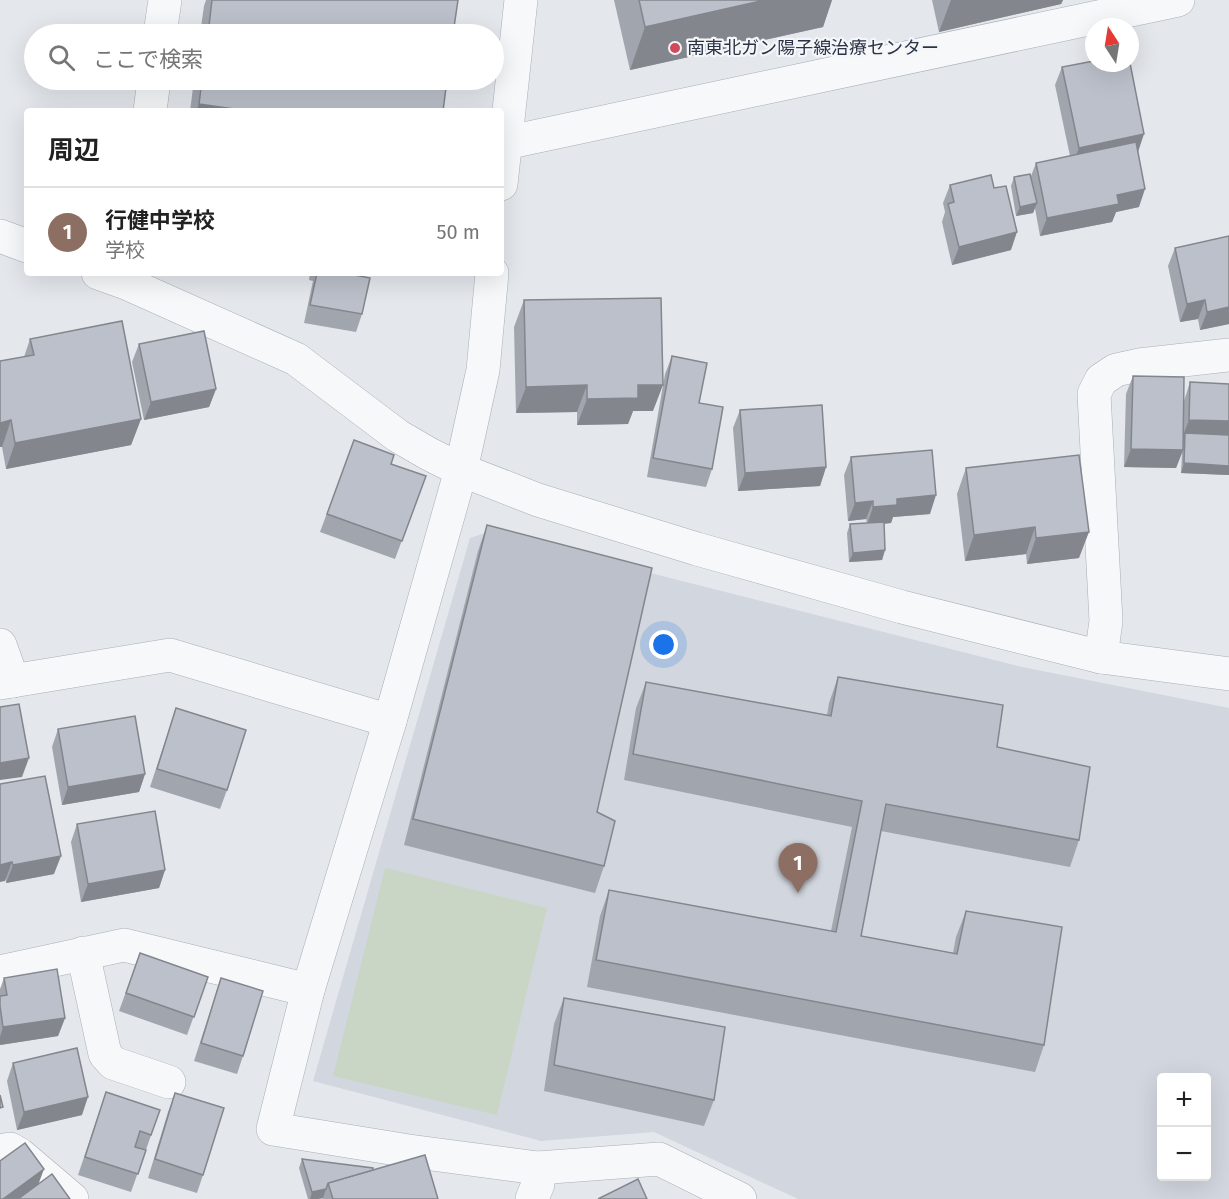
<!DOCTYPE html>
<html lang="ja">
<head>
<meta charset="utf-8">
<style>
	:root { --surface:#fff; --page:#f6f6f6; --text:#222; --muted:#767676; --line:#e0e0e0; --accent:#d1495b }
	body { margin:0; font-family:"Fira Sans","Noto Sans JP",sans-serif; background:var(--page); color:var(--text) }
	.controls { position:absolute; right:18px; bottom:18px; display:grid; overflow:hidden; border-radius:6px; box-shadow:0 6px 24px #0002 }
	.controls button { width:54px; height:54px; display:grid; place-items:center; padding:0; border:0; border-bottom:2px solid var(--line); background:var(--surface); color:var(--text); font:30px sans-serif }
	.compass { position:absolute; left:1085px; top:18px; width:54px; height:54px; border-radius:50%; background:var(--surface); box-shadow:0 6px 24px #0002; rotate:348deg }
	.you { position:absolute; left:664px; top:645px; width:21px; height:21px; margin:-15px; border:4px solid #fff; border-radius:50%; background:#1a73e8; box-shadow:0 0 0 9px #1a73e833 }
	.badge { display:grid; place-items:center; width:39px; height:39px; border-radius:50%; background:var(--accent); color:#fff; font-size:20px; font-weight:700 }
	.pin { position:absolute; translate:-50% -50px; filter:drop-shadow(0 2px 3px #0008) }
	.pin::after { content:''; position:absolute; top:32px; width:21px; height:18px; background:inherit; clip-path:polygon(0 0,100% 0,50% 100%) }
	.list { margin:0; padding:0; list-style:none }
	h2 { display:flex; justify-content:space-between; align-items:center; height:78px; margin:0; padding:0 24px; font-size:26px }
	h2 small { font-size:20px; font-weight:400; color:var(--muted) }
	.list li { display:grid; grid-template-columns:39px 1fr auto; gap:18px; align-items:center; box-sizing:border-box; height:90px; padding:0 24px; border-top:2px solid var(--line) }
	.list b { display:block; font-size:22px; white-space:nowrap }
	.list p { margin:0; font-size:20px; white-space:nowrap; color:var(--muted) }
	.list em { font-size:20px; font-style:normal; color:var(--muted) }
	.icon { flex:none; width:33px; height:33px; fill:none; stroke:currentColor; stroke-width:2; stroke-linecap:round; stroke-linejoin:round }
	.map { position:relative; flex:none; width:1229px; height:1199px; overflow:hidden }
	.search { position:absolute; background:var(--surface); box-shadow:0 6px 24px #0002; left:24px; top:24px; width:480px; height:66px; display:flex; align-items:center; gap:15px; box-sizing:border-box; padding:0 21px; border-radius:33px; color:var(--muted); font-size:22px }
	.panel { position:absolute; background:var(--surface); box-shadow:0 6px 24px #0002; left:24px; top:108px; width:480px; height:168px; border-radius:6px }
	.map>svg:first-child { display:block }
	.built { fill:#d2d6de; fill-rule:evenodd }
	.green { fill:#c9d6c5 }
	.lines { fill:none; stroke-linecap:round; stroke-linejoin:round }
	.minor-casing { stroke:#a9aeb7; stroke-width:34 }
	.tertiary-casing { stroke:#a9aeb7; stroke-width:34 }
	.minor { stroke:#f7f8fa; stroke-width:33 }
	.tertiary { stroke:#f7f8fa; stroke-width:33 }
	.wall { fill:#a1a5ae }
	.shaded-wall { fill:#83868d }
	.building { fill:#bbc0ca; stroke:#83868d; stroke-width:1.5 }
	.poi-dot { fill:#d1495b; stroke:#f4f6f9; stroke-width:2 }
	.labels { text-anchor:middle; stroke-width:4.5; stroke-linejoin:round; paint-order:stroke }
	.poi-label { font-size:18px; fill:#2b3445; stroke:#f4f6f9; text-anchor:start }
</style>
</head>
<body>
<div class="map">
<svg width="1229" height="1199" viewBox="0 0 1229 1199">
	<rect width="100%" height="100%" fill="#e4e7ec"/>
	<path class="built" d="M488 532 1022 667 1229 708V1199H798L654 1132 541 1141 313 1081 470 538ZM1162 1078H1206V1176H1162Z"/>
	<path class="green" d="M385 868 547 908 497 1115 333 1076Z"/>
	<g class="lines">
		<g class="minor-casing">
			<g id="minor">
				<path d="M160 34 165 0"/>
				<path d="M150 111 154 80"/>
				<path d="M505 143 1178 0"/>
				<path d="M0 236 27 246"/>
				<path d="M98 273 126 283 296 359 398 436 429 454 461 470 538 500 697 549 902 607 1101 657 1229 674"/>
				<path d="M461 470 390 721 308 990 273 1129 409 1151 538 1168 659 1159 740 1199"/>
				<path d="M0 645 13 681"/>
				<path d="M1101 657 1106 621 1094 394 1101 380 1116 370 1139 365 1229 355"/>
				<path d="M0 683 170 655 390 721"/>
				<path d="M83 953 105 1054 113 1063 169 1082"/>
				<path d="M0 972 124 945 308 990"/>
				<path d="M0 1151 10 1149 19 1154 72 1199"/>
				<path d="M532 1199 538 1184V1168"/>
			</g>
		</g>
		<g class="tertiary-casing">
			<g id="tertiary">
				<path d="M501 184 521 0"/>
				<path d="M461 470 483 370 492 273"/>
			</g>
		</g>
		<use href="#minor" class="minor"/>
		<use href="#tertiary" class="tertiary"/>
	</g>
	<g class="wall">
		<path d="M206 0H458L453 34H200L204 6Z"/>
		<path d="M614 0H832L823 27 630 70Z"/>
		<path d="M932 0H1063L1061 4 939 32Z"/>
		<path d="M1062 67 1138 152 1139 207 1116 212 1112 222 1040 236 1035 208 1033 213 1016 216 1011 186 1014 177 1031 176 1036 163 1070 156 1055 85Z"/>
		<path d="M194 80H447L443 111H190Z"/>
		<path d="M950 185 994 188 1011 250 952 265 942 222 945 212 943 203Z"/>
		<path d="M1229 236V324L1200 330 1198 319 1180 322 1168 266 1175 248Z"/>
		<path d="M310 273H362L361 276 362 314 356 332 304 323 313 281 309 280Z"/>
		<path d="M524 300 653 411H633L628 424 577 425V412L516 413 514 327Z"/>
		<path d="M30 339 141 419 131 445 6 469 2 447H0V361L24 357Z"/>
		<path d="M139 344 216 389 209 407 144 420 132 362Z"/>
		<path d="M672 356 699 403 712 469 706 487 647 477 665 374Z"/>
		<path d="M1133 376 1184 401 1190 382 1229 384V475L1181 473 1182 453 1176 468 1124 467 1126 394Z"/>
		<path d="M740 410 826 467 820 486 738 491 733 428Z"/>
		<path d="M354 440 391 464 426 476 395 559 320 532Z"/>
		<path d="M851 457 930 514 893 517 891 523 884 524 885 550 882 560 849 562 847 533 850 524 867 523 866 519 848 521 844 475Z"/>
		<path d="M966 468 1079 558 1027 564 1026 554 965 561 957 494Z"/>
		<path d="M487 525 597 812 604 866 595 893 404 845 478 551Z"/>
		<path d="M838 677 997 747 1079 840 1070 867 881 831 861 936 953 953 956 937 966 911 1044 1045 1035 1072 587 987 600 916 609 890 831 931 852 827 624 780 636 708 646 682 827 715 829 703Z"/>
		<path d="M176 708 227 790 220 809 150 787Z"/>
		<path d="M58 729 145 774 139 792 62 805 52 747Z"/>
		<path d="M0 784 54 874 6 883Z"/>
		<path d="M77 824 165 870 159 888 81 902 71 842Z"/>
		<path d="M140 953 208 977 187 1035 119 1011Z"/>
		<path d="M4 978 65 1018 58 1036 0 1045V989Z"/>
		<path d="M221 978 243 1056 237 1074 194 1061Z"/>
		<path d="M564 998 714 1100 704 1126 544 1091 554 1024Z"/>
		<path d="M13 1063 82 1115 17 1130 7 1081Z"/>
		<path d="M106 1092 160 1110 131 1192 78 1175Z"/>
		<path d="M175 1093 203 1175 197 1193 148 1178 168 1112Z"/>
		<path d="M302 1159 373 1170 438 1199H322L323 1198 318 1199H308L299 1168Z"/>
	</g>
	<g class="shaded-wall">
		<path d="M765 0H832L823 27 630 70 645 27Z"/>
		<path d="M951 0H1063L1061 4 939 32Z"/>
		<path d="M199 104 248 111H196Z"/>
		<path d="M1144 134 1138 152 1072 166 1079 148Z"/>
		<path d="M1145 189 1139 207 1116 212 1112 222 1040 236 1047 218 1117 195Z"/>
		<path d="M1037 203 1033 213 1016 216 1020 207Z"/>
		<path d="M1017 232 1011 250 952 265 959 247Z"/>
		<path d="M1205 300 1198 319 1180 322 1187 304Z"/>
		<path d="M1229 307V324L1200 330 1207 312Z"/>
		<path d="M587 385 577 412 516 413 526 387Z"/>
		<path d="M638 385H663L653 411H633L628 424 577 425 587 399Z"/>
		<path d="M216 389 209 407 144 420 151 402Z"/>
		<path d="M141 419 131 445 6 469 15 443Z"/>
		<path d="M11 420 2 447H0V423Z"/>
		<path d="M1189 420 1229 421V440L1185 433 1184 438H1182Z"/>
		<path d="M1131 449 1183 450 1176 468 1124 467Z"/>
		<path d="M1184 463 1229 466V475L1181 473Z"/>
		<path d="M826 467 820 486 738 491 745 473Z"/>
		<path d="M936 495 930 514 893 517 891 523 867 525 873 507 897 499Z"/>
		<path d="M873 501 866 519 848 521 855 503Z"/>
		<path d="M1035 527 1026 554 965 561 974 535Z"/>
		<path d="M1089 532 1079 558 1027 564 1036 538Z"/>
		<path d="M885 550 882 560 849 562 853 553Z"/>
		<path d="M29 758 22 777 0 780V763Z"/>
		<path d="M145 774 139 792 62 805 68 787Z"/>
		<path d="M61 856 54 874 6 883 13 865Z"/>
		<path d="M12 862 5 881 0 882V865Z"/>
		<path d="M165 870 159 888 81 902 88 884Z"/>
		<path d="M65 1018 58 1036 0 1045V1037L3 1027Z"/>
		<path d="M88 1097 82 1115 17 1130 24 1112Z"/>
		<path d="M44 1169 34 1196 29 1199H3Z"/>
		<path d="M326 1189 323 1198 318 1199H310L312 1192Z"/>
	</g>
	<g class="building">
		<path d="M212 0H458L453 34H208Z"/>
		<path d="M639 0H765L645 27Z"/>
		<path d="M1094 61V63H1130L1144 134 1079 148 1062 67Z"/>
		<path d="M202 80H447L443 111H248L199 104Z"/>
		<path d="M1136 142 1145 189 1117 195 1119 204 1047 218 1036 163Z"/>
		<path d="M1030 174 1037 203 1020 207 1014 177Z"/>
		<path d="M991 175 994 188 1006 186 1017 232 959 247 948 204 954 202 950 185Z"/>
		<path d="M1229 236V307L1207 312 1205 300 1187 304 1175 248Z"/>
		<path d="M317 273H345L370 278 362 314 310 305Z"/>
		<path d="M661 298 663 385H638V398L587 399V385L526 387 524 300Z"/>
		<path d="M122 321 141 419 15 443 11 420 0 423V361L34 355 30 339Z"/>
		<path d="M204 331 216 389 151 402 139 344Z"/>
		<path d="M672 356 707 363 699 403 723 407 712 469 653 458Z"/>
		<path d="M1133 376 1184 377 1183 450 1131 449Z"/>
		<path d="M1190 382 1229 384V421L1189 420Z"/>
		<path d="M822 405 826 467 745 473 740 410Z"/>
		<path d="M1185 433 1229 435V466L1184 463Z"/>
		<path d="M354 440 394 455 391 464 426 476 402 541 327 514Z"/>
		<path d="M932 450 936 495 897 499V505L873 507V501L855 503 851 457Z"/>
		<path d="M1079 455 1089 532 1036 538 1035 527 974 535 966 468Z"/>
		<path d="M884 522 885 550 853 553 850 524Z"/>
		<path d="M487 525 652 568 597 812 615 821 604 866 413 819Z"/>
		<path d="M838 677 1003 705 997 747 1090 767 1079 840 886 804 861 936 957 954 966 911 1062 927 1044 1045 596 960 609 890 836 932 862 801 633 754 646 682 831 716Z"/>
		<path d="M19 704 29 758 0 763V707Z"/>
		<path d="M176 708 246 730 227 790 157 769Z"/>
		<path d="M135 716 145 774 68 787 58 729Z"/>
		<path d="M45 776 61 856 13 865 12 862 0 865V784Z"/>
		<path d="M155 811 165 870 88 884 77 824Z"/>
		<path d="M140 953 208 977 194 1017 126 993Z"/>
		<path d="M57 969 65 1018 3 1027 0 1006V996L7 995 4 978Z"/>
		<path d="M221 978 263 991 243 1056 201 1043Z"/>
		<path d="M564 998 725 1027 714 1100 554 1065Z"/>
		<path d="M77 1048 88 1097 24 1112 13 1063Z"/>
		<path d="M106 1092 160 1110 151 1135 140 1131 135 1147 146 1150 138 1174 85 1157Z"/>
		<path d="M175 1093 224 1108 203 1175 155 1159Z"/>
		<path d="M0 1095 3 1107 0 1108Z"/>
		<path d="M25 1143 44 1169 3 1199H0V1161Z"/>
		<path d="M425 1155 438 1199H333L328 1183Z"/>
		<path d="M302 1159 373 1168V1170L328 1183 326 1189 312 1192Z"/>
		<path d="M52 1174 70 1199H18Z"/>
		<path d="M638 1179 647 1199H598Z"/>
	</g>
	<circle class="poi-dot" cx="675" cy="48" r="6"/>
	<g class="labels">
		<g class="poi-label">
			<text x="687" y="54">南東北ガン陽子線治療センター</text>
		</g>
	</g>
</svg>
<div class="controls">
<button>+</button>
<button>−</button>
</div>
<svg class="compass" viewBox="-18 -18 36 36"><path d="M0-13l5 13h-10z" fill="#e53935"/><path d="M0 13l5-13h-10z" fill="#767676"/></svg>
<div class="you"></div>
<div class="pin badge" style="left:798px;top:893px;background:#8d6e63">1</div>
<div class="search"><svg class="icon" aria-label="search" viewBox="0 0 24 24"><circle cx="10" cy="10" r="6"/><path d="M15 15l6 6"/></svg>ここで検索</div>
<section class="panel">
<h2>周辺<small></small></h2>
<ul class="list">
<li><span class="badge" style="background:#8d6e63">1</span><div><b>行健中学校</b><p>学校</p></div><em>50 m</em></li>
</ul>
</section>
</div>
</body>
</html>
